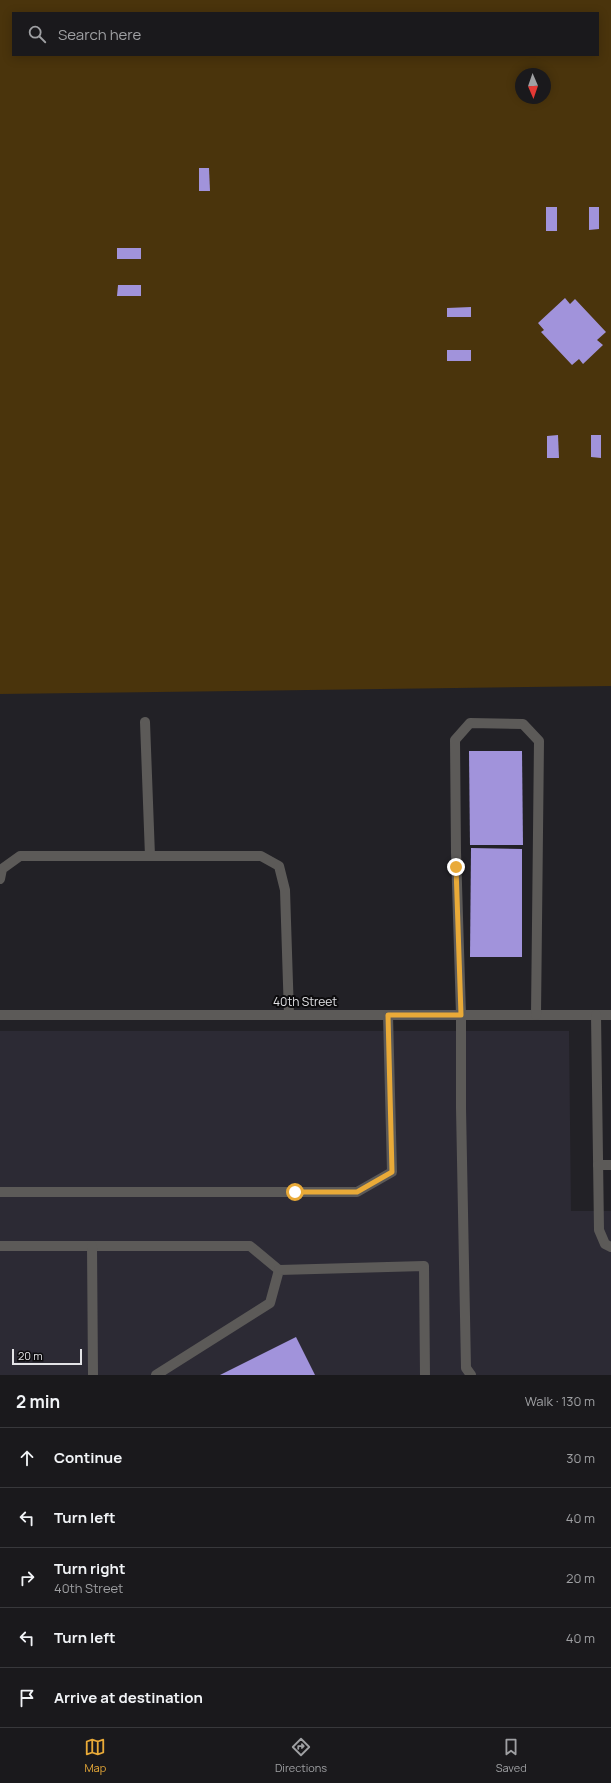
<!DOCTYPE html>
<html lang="en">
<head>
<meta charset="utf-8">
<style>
	:root { --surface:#1a191c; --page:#232225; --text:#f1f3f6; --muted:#9fa0a3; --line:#38383b; --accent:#e9aa38 }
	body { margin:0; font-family:Manrope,sans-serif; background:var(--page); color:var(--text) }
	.compass { position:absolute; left:515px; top:68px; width:36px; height:36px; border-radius:50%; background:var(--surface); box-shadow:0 2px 10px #0003; rotate:178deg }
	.scale { position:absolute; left:12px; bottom:10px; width:70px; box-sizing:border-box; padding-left:4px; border:2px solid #e3e3e6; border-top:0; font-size:11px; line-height:14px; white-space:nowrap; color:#e3e3e6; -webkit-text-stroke:3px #0c0b0d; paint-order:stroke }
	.stop { position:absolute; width:12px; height:12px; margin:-9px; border:3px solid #e9aa38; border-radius:50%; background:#fff }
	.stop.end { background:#e9aa38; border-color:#fff; box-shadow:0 1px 4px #0008 }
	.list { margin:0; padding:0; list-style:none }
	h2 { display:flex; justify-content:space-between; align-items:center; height:52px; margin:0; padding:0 16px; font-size:17px }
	h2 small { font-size:13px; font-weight:400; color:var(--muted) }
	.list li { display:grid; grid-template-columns:26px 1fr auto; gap:12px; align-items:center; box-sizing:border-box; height:60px; padding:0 16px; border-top:1px solid var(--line) }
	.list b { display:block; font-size:15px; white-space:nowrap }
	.list p { margin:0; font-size:13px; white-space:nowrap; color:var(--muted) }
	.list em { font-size:13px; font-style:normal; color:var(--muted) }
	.icon { flex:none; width:22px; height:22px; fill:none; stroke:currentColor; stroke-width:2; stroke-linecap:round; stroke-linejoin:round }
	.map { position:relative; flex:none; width:611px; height:1375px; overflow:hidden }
	.search { position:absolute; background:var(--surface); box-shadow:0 2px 10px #0003; left:12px; right:12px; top:12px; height:44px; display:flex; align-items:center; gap:10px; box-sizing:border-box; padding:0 14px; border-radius:0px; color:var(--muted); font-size:15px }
	.sheet { height:352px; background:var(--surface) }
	nav { display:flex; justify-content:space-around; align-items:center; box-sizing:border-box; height:56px; border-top:1px solid var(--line); background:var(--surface); font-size:11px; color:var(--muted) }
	nav a { display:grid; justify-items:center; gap:2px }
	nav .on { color:var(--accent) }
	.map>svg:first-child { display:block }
	.built { fill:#2c2a34 }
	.green { fill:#4a340c; fill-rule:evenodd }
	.building { fill:#a193db }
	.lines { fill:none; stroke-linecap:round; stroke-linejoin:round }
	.minor { stroke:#5c5a58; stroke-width:10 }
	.route { stroke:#e9aa38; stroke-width:5 }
	.labels { text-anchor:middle; stroke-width:4; stroke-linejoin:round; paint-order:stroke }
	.street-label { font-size:12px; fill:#e3e3e6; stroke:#0c0b0d }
</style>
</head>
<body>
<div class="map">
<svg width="611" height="1375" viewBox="0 0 611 1375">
	<rect width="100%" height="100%" fill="#222126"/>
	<path class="built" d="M0 1031H569L571 1211H611V1375H0Z"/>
	<path class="green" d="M0 0H611V686L0 694ZM13 13H598V55H13ZM521 74H545V98H521Z"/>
	<g class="building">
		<path d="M199 168H209L210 191H199Z"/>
		<rect x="546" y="207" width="11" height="24"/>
		<path d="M589 207H599V229L589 230Z"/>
		<rect x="117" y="248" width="24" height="11"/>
		<path d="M118 285H141V296H117Z"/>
		<path d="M565 298 570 304 575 299 606 332 597 340 603 345 583 364 579 359 572 365 541 332 544 330 538 323Z"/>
		<path d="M471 307V317H447V308Z"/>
		<rect x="447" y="350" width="24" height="11"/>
		<path d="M558 435 559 458H547V436Z"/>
		<path d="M591 435H601V458L591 457Z"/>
		<path d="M469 751H522L523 845H470Z"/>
		<path d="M471 848 522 849V957H470Z"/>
		<path d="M296 1337 315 1375H220Z"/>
	</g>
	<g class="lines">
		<g class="minor">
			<path d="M145 722 150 856"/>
			<path d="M0 879 2 869 20 856H261L279 866 285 890 289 1015"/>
			<path d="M0 1015H611"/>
			<path d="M596 1015 599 1230 605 1244 611 1247"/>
			<path d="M598 1165H611"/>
			<path d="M0 1192H357L392 1172 388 1015"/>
			<path d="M0 1246H250L279 1270"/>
			<path d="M92 1246 93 1375"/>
			<path d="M156 1375 270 1303 279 1270 424 1266 425 1375"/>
			<path d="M471 1375 466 1368 461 1108V1015L456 852 455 740 470 723 523 724 539 741 536 1015"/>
		</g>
	</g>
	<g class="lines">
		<path class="route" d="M295 1192H357L392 1172 388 1015H461L456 867"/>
	</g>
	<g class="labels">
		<g class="street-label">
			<text x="305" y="1006">40th Street</text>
		</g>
	</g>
</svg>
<svg class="compass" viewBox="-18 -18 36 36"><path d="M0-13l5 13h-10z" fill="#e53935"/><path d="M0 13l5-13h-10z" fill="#9fa0a3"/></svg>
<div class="scale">20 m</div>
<div class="stop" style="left:295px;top:1192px"></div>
<div class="stop end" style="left:456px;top:867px"></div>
<div class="search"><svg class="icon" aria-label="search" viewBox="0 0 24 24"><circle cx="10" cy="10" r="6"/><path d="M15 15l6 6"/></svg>Search here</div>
</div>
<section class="sheet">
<h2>2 min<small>Walk · 130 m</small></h2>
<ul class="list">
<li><svg class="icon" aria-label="ahead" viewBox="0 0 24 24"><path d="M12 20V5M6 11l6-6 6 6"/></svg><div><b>Continue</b></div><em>30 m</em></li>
<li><svg class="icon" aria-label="left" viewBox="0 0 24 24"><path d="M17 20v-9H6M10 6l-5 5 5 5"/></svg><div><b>Turn left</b></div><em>40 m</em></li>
<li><svg class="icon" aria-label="right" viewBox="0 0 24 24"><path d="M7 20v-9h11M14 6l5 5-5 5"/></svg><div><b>Turn right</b><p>40th Street</p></div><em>20 m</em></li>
<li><svg class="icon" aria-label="left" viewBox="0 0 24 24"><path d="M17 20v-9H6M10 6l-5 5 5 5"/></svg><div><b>Turn left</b></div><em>40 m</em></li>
<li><svg class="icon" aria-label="arrive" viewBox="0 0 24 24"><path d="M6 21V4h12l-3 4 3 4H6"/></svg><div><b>Arrive at destination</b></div></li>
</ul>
</section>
<nav>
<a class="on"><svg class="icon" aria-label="map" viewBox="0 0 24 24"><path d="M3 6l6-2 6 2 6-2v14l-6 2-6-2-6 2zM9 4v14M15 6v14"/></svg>Map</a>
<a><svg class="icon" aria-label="directions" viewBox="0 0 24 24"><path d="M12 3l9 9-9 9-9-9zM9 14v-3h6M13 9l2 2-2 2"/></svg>Directions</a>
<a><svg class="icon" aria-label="saved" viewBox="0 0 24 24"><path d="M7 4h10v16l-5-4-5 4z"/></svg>Saved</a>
</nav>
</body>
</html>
